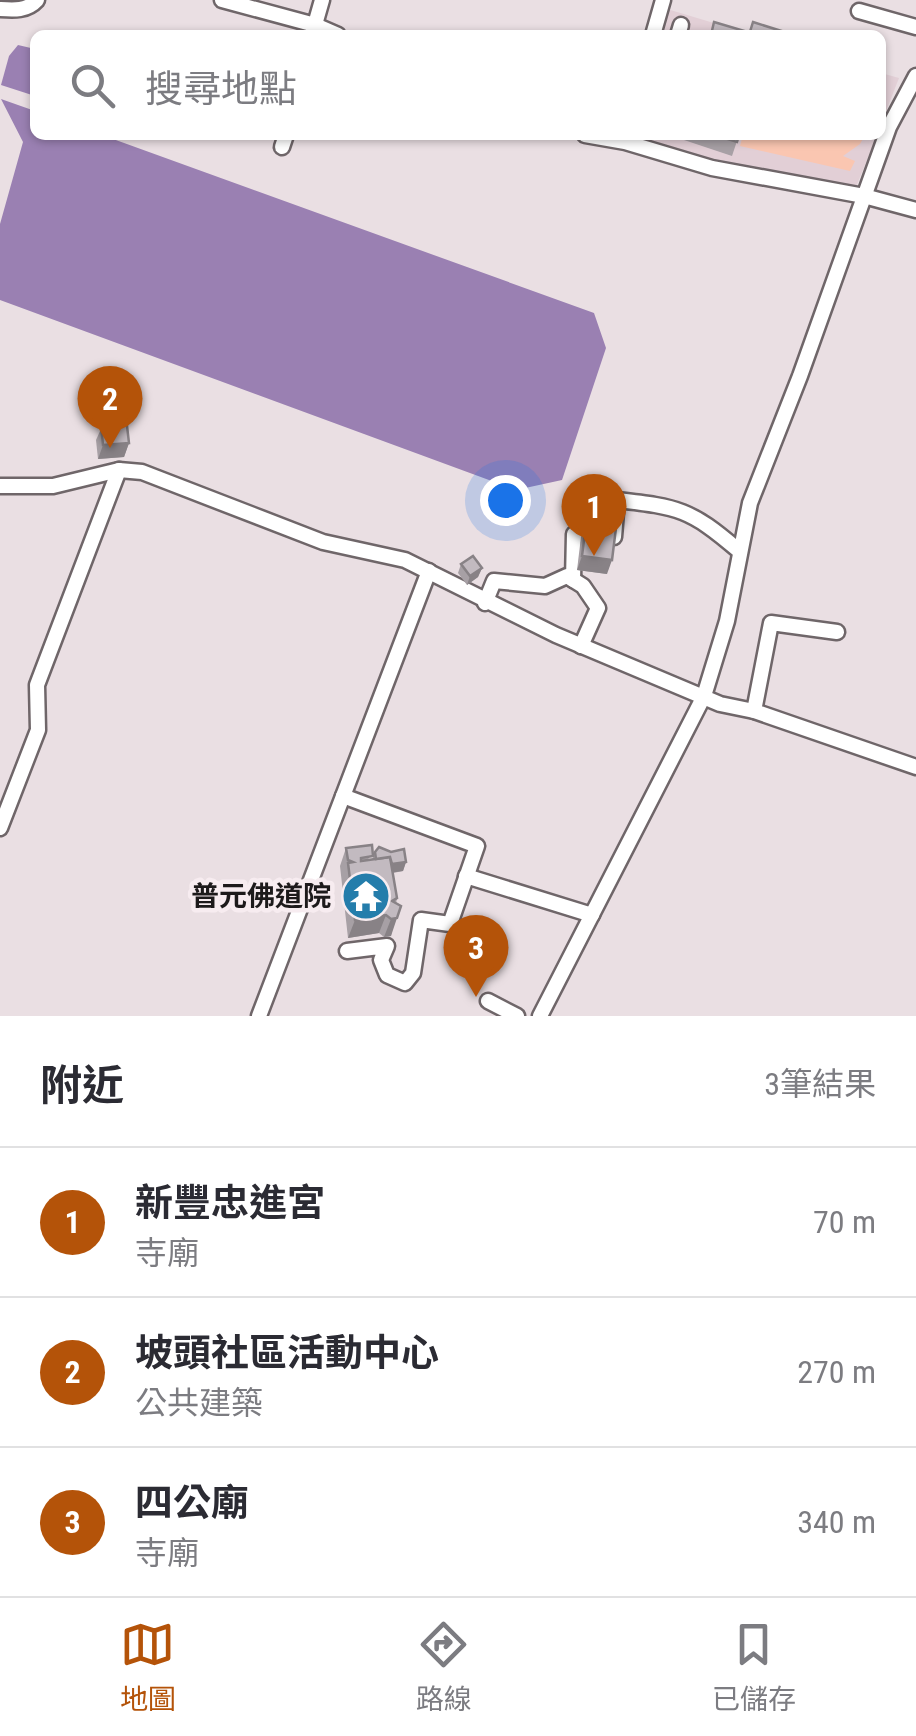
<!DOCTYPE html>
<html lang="zh-TW">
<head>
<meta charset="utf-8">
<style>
	:root { --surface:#fff; --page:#f2f2f3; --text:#2b2b33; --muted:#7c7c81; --line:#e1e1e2; --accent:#b45309 }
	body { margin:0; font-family:"Roboto Condensed","Noto Sans TC",sans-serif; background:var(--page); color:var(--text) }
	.you { position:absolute; left:505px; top:500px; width:35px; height:35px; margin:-25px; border:8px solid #fff; border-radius:50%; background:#1a73e8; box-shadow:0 0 0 15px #1a73e833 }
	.badge { display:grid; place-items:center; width:65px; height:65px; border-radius:50%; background:var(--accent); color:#fff; font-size:32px; font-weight:700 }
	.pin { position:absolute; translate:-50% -82px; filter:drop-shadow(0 2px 5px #0008) }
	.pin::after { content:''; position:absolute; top:52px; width:35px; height:30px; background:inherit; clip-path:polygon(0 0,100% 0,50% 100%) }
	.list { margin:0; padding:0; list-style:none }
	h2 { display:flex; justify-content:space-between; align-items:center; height:130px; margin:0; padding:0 40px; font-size:42px }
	h2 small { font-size:32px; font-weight:400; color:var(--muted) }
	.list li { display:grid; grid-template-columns:65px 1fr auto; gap:30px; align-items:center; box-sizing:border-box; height:150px; padding:0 40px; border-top:2px solid var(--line) }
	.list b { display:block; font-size:38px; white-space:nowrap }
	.list p { margin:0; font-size:32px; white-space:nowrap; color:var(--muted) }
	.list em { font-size:32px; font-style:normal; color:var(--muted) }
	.icon { flex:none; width:55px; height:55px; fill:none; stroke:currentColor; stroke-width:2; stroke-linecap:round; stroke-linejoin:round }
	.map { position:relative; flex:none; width:916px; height:1016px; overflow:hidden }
	.search { position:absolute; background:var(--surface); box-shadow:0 2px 8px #0004; left:30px; right:30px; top:30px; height:110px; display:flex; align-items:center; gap:25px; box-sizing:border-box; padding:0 35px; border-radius:15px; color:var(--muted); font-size:38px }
	.sheet { height:580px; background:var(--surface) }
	nav { display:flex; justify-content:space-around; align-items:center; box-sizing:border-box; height:140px; border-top:2px solid var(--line); background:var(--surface); font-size:28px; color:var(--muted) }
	nav a { display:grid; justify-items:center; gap:5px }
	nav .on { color:var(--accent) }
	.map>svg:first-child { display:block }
	.built { fill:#e2cfd6 }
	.green { fill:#fac6b1 }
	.water { fill:#9a80b2 }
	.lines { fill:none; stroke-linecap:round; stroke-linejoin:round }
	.minor-casing { stroke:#6f6669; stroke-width:19 }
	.minor { stroke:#fff; stroke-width:14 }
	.wall { fill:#a7a0a5 }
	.shaded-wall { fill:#888286 }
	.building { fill:#c2bac0; stroke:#888286; stroke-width:2.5 }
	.labels { text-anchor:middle; stroke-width:9; stroke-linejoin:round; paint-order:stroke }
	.poi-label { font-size:28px; font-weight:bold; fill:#1d1a1b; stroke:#f7ecf0; text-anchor:end }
</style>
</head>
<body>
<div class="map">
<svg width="916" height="1016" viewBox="0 0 916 1016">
	<rect width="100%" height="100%" fill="#eadfe3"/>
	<g class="built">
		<path d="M667 9 754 35H660Z"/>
		<path d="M881 73 899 78 881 124Z"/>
		<path d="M637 135H877L854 192 728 166 640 142Z"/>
	</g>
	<path class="green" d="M743 135H865L860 144 843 156 855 161 850 171 740 146Z"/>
	<g class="water">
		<path d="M18 45 35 49V96L1 85 9 56Z"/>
		<path d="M1 99 35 111V135H102L594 313 606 348 562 480 516 490 0 300V224L23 142Z"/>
	</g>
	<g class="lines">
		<g class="minor-casing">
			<g id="minor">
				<path d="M222 0 315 25 338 35"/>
				<path d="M0 9C14 10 27 11 37 0"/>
				<path d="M859 11 916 27"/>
				<path d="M312 35 322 0"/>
				<path d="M653 35 663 0"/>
				<path d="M678 35 681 25"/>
				<path d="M585 135 625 142 712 168 864 196 916 210"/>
				<path d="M282 147 286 135"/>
				<path d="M0 486H53L119 470 142 472 323 542 405 560 556 635 720 704 754 711 916 767"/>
				<path d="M573 580 574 534 614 537 617 500C679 507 690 509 738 550"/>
				<path d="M485 603 494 581 545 586 567 576 583 586 598 608 581 646"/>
				<path d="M754 711 771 623 837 632"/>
				<path d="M343 796 477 846 450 924 421 920 413 973 405 983 387 975 381 960 387 946 347 951"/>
				<path d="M0 828 38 730 37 685 119 470"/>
				<path d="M466 876 592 915"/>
				<path d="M488 1001 517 1016"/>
				<path d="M259 1016 429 571"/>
				<path d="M540 1016 704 696 727 621 750 503 800 376 889 127 916 76"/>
			</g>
		</g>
		<use href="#minor" class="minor"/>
	</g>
	<g class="wall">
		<path d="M669 135H739L732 156Z"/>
		<path d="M105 420 129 443 124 457 98 459 96 440Z"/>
		<path d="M586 524 607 574 577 570 581 537Z"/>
		<path d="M461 564 482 568 478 577 467 585 458 573Z"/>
		<path d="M346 848 372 860 375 852 406 862 403 871 393 873 397 898 391 936 384 937 379 933 348 938 340 866Z"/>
	</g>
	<g class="shaded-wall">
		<path d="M129 443 124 457 98 459 103 445Z"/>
		<path d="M582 556 612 560 607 574 577 570Z"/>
		<path d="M482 568 478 577 467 585 470 576Z"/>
		<path d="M406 862 403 871 389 873 392 864Z"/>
		<path d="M386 915 379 933 348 938 355 920Z"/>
		<path d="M397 918 391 936 384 937 391 919Z"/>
	</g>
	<g class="building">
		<path d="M714 22 748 32 747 35H711Z"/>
		<path d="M753 22 791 34V35H749Z"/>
		<path d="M715 135H739L737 142Z"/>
		<path d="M126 417 129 443 103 445 101 426H105V420Z"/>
		<path d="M586 524 616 528 612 560 582 556Z"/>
		<path d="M473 556 482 568 470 576 461 564Z"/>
		<path d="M372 845 373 856 361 858V861L390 857 397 898 392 901 401 906 397 918 391 919 386 915 355 920 348 863 353 862 348 860 346 848Z"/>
		<path d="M379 847 391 852 404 849 406 862 392 864 390 857 376 859 375 852Z"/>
	</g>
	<defs>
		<g id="temple-disc" transform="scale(2.5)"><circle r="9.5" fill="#247dab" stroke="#f7ecf0"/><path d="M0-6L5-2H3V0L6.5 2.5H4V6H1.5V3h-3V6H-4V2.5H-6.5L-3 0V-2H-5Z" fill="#fff"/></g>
	</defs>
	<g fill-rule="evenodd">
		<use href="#temple-disc" x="366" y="896"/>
	</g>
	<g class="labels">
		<g class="poi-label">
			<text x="331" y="906">普元佛道院</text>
		</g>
	</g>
</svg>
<div class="you"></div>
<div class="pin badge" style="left:594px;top:556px">1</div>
<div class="pin badge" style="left:110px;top:448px">2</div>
<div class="pin badge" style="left:476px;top:997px">3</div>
<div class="search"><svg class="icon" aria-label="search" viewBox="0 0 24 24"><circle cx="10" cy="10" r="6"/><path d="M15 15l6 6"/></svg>搜尋地點</div>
</div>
<section class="sheet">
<h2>附近<small>3筆結果</small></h2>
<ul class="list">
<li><span class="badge">1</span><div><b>新豐忠進宮</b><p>寺廟</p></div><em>70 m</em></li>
<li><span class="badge">2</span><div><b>坡頭社區活動中心</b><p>公共建築</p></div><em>270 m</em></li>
<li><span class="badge">3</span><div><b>四公廟</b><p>寺廟</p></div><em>340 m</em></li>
</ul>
</section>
<nav>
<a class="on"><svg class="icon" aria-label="map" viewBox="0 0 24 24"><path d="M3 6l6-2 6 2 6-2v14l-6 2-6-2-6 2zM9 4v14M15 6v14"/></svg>地圖</a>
<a><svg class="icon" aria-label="directions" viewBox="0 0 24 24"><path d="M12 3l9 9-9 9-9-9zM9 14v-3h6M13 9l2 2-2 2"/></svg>路線</a>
<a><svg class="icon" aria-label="saved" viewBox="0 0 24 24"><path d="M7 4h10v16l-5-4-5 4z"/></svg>已儲存</a>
</nav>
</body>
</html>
